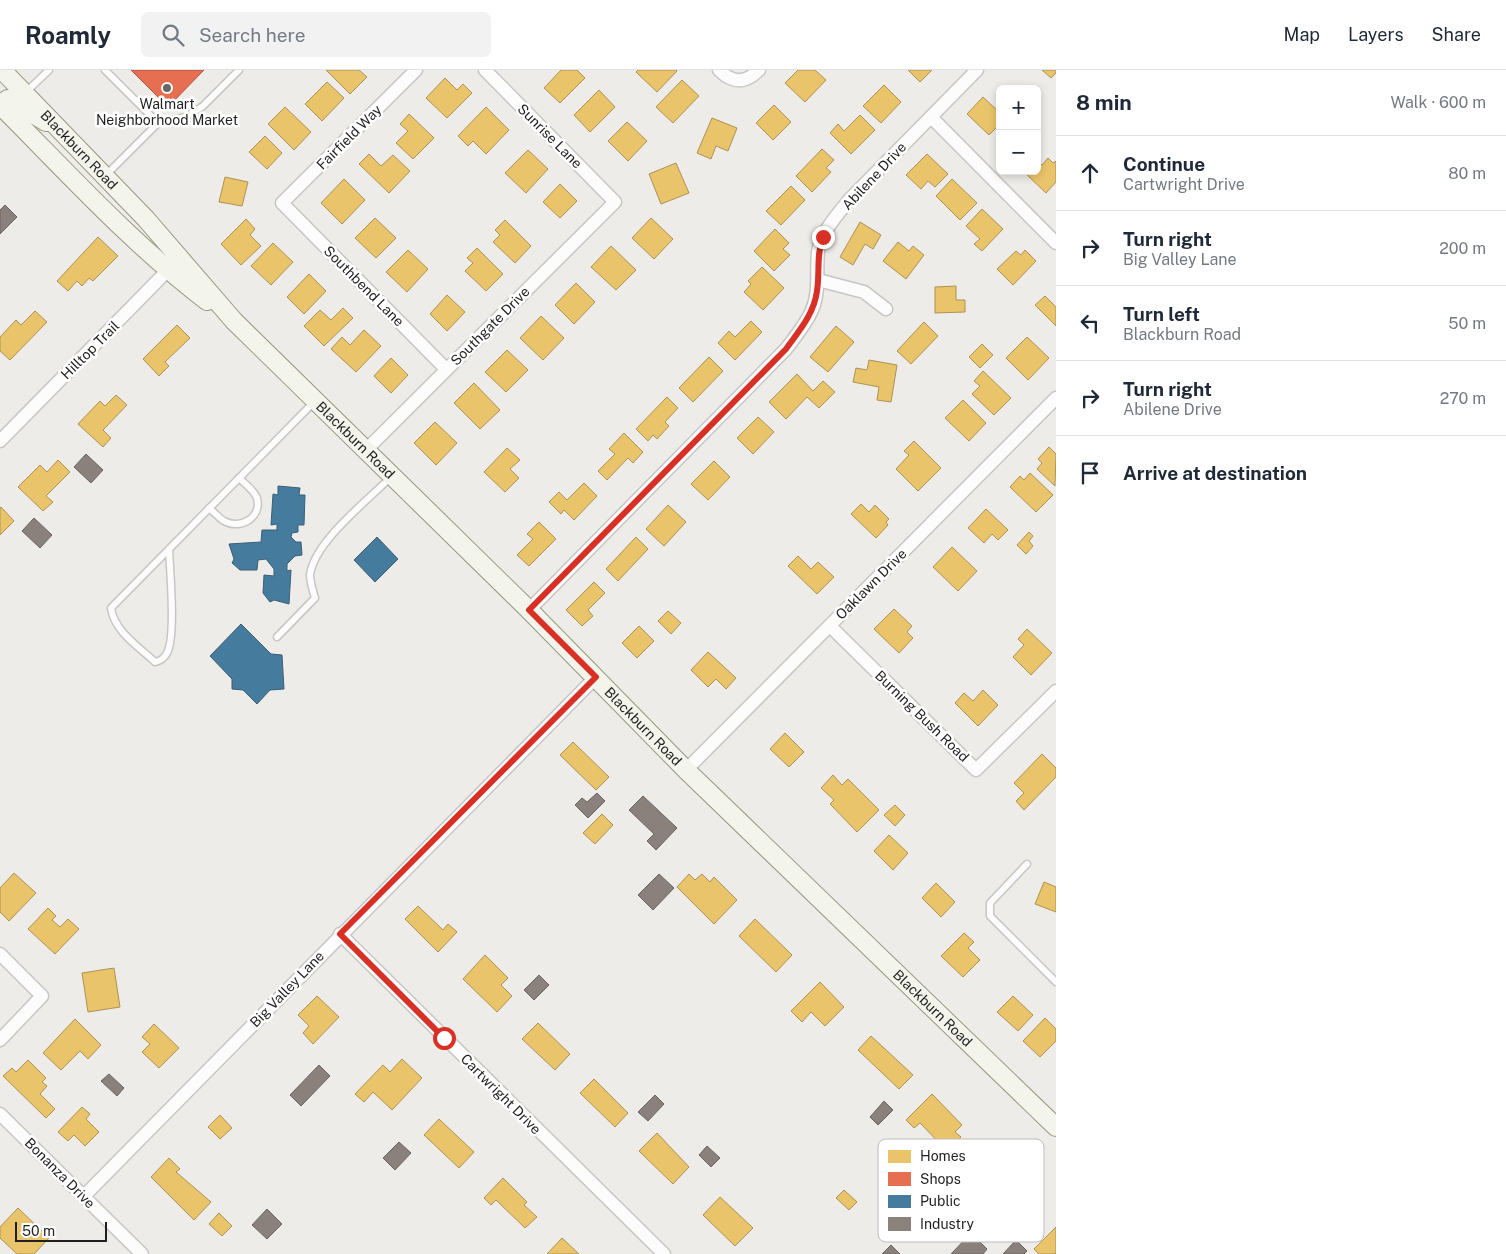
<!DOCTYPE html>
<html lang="en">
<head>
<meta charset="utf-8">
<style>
	:root { --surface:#fff; --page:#f2f2f3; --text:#1f2937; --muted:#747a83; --line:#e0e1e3 }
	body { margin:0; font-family:"Public Sans",sans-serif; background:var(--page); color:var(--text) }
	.controls { position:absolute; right:15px; top:15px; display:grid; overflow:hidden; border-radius:8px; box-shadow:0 2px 8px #0003 }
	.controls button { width:45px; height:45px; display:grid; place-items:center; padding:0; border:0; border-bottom:1px solid var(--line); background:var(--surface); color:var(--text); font:25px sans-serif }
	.scale { position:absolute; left:15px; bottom:12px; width:92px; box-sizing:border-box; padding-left:5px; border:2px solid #1f1f1f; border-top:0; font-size:14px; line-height:18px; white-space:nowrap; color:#1f1f1f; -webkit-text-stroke:4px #fff; paint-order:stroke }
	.stop { position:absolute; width:15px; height:15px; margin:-11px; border:4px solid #d93025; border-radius:50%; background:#fff }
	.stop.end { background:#d93025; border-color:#fff; box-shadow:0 1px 5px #0008 }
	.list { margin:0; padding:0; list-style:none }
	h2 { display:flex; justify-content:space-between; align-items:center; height:65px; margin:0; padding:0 20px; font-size:21px }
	h2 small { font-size:16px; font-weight:400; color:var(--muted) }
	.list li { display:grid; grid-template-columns:32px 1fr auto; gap:15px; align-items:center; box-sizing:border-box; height:75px; padding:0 20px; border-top:1px solid var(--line) }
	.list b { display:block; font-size:19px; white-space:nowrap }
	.list p { margin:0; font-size:16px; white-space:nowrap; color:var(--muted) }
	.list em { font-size:16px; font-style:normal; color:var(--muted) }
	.icon { flex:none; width:28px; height:28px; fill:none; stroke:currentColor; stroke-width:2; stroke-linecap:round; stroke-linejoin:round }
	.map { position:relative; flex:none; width:1056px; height:1184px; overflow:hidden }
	header { display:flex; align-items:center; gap:30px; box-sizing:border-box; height:70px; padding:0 25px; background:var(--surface); border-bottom:1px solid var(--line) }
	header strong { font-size:24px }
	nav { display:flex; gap:28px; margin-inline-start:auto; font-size:18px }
	.search { width:350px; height:45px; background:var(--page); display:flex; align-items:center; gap:12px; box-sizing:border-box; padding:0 18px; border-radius:8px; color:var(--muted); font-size:19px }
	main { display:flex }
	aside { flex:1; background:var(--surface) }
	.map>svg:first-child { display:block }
	.homes { fill:#e9c46a; stroke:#ac9254 }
	.shops { fill:#e76f51; stroke:#ab5742 }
	.public { fill:#457b9d; stroke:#3a5f77 }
	.industry { fill:#8a817c; stroke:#6a6460 }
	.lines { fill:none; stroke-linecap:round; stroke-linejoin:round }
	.lane-casing { stroke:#c6c6c4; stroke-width:9 }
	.street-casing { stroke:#c6c6c4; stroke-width:15 }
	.secondary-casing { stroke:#969880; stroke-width:20 }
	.lane { stroke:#fcfcfc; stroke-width:6 }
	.street { stroke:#fcfcfc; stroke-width:12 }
	.secondary { stroke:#f3f4eb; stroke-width:18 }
	.route { stroke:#d93025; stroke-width:6 }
	.poi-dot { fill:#676765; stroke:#fff; stroke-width:2 }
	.labels { text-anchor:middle; stroke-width:5; stroke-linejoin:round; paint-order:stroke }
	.poi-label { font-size:14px; fill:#1f1f1f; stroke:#fff }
	.street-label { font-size:14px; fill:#1f1f1f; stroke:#fff }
	.key { fill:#fff; stroke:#bcbcbc; stroke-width:1 }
	.key-label { font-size:14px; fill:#1f1f1f }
</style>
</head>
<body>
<header>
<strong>Roamly</strong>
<div class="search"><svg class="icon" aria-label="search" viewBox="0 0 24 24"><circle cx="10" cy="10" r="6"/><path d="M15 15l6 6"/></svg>Search here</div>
<nav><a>Map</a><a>Layers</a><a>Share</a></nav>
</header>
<main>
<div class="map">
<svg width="1056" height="1184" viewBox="0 0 1056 1184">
	<rect width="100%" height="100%" fill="#eeece8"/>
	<g class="homes">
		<path d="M326 0H359L367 7 350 24Z"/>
		<path d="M561 0H577L585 8 560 33 544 18Z"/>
		<path d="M638 0H676L677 1 657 22 636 2Z"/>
		<path d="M798 0H815L826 10 805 32 785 13Z"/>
		<path d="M908 0H932L920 12Z"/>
		<path d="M1042 0H1056V3L1051 8Z"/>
		<path d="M445 8 457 20 463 14 472 23 447 48 426 28Z"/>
		<path d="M682 10 699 26 673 53 656 37Z"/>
		<path d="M327 12 344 28 322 51 305 34Z"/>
		<path d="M884 15 901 32 881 53 863 36Z"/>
		<path d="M599 20 615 37 590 62 574 45Z"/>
		<path d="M983 27 1000 43V54L989 65 967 44Z"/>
		<path d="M774 35 791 52 773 70 756 53Z"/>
		<path d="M285 37 311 62 294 80 268 54Z"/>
		<path d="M486 37 509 60 486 84 473 71 468 76 458 66Z"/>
		<path d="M409 44 434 68 413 89 396 73 408 61 400 54Z"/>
		<path d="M860 45 875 60 851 84 830 63 838 54 844 61Z"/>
		<path d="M712 48 737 58 728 81 716 76 711 89 697 83Z"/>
		<path d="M627 52 647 71 628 91 608 71Z"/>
		<path d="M265 66 282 83 267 99 249 82Z"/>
		<path d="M822 79 834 90 826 98 831 102 812 122 796 106Z"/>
		<path d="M528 80 548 99 526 123 505 103Z"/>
		<path d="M369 84 381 96 393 85 410 101 389 123 359 94Z"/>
		<path d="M927 84 948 104 935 117 928 111 921 119 906 105Z"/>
		<path d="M1048 88 1053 93 1056 91V112L1046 123 1026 104 1028 101H1037V92L1042 95Z"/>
		<path d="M676 93 689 123 661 134 649 104Z"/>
		<path d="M225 107 248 112 242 136 219 132Z"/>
		<path d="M344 109 365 130 342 154 321 133Z"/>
		<path d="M952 109 977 133 960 150 936 126Z"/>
		<path d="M560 114 577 131 560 148 543 132Z"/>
		<path d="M791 116 805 130 781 155 766 141Z"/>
		<path d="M982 139 1003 159 982 181 974 174 980 169 966 156Z"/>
		<path d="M375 148 396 168 376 188 355 168Z"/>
		<path d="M651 148 673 169 654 189 632 168Z"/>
		<path d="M246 149 255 159 250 165 261 176 241 195 221 174Z"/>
		<path d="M505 150 531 176 515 193 493 172 500 165 495 160Z"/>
		<path d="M860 152 881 165 873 179 865 174 853 195 840 187Z"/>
		<path d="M775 159 789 173 783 179 790 185 774 201 754 181Z"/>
		<path d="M98 167 118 186 93 211 89 208 82 216 77 211 68 221 57 211Z"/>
		<path d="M898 172 909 181 913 176 924 185 906 209 883 191Z"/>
		<path d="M273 173 293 192 271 215 251 196Z"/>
		<path d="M611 176 636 200 616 220 591 197Z"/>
		<path d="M477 178 503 204 486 221 465 201 473 193 467 188Z"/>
		<path d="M408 180 428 199 407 222 386 202Z"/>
		<path d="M1025 180 1036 191 1013 215 997 199 1016 181 1021 185Z"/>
		<path d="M762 197 784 218 763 240 744 222 751 214 748 211Z"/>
		<path d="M309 204 326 221 304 244 287 227Z"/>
		<path d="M576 213 595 232 574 254 555 235Z"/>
		<path d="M956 216V230H965V242L935 243V217Z"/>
		<path d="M447 225 465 242 447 261 430 244Z"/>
		<path d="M1045 226 1056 237V256L1035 235Z"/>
		<path d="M343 238 353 248 324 276 304 256 320 240 331 250Z"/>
		<path d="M35 241 47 252 10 290 0 281V267L16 250 21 255Z"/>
		<path d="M541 246 564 268 543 290 520 268Z"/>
		<path d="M751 251 762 262 735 290 718 273 729 261 735 267Z"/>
		<path d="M924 252 938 266 911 294 897 281Z"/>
		<path d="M177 255 190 268 165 292 169 296 159 306 143 289Z"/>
		<path d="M836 256 854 272 828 302 810 287Z"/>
		<path d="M364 260 381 276 356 302 331 279 342 267 350 275Z"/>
		<path d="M1027 267 1049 288 1028 310 1006 288Z"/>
		<path d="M982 274 993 285 980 298 969 287Z"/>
		<path d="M507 280 528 300 506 322 485 302Z"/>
		<path d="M709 287 723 301 693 332 679 318Z"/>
		<path d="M391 288 408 305 391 323 374 306Z"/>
		<path d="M869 290 897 295 891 332 877 330 879 317 853 312 856 298 867 300Z"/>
		<path d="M983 301 1011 328 994 345 972 324 980 316 974 311Z"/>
		<path d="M797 304 813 321 823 311 835 322 819 338 807 327 786 349 769 332Z"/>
		<path d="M474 313 500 340 480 359 454 333Z"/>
		<path d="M116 325 127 335 103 360 111 368 103 377 78 354 100 331 105 336Z"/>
		<path d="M667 327 678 338 665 352 669 356 657 369 653 365 648 371 636 359Z"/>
		<path d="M963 330 986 353 969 371 945 348Z"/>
		<path d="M758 347 774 362 753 384 737 368Z"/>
		<path d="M435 352 457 373 436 395 414 373Z"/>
		<path d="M624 363 643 382 633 393 628 388 607 410 598 401 615 384 609 379Z"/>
		<path d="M914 371 941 398 918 421 896 399 909 385 904 381Z"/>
		<path d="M1049 377 1056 384 1055 416 1037 399 1042 393 1038 389Z"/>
		<path d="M507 378 520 390 510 399 519 408 505 422 484 402Z"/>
		<path d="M58 390 70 402 46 426 53 432 43 441 18 417 40 395 47 402Z"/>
		<path d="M714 391 730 407 708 430 691 414Z"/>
		<path d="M1030 403 1053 425 1036 442 1010 417 1020 406 1024 410Z"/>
		<path d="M584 413 597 426 574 450 564 440 561 444 549 432 559 422 567 430Z"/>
		<path d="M861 434 869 442 875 435 889 449 886 452 888 455 876 468 851 444Z"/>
		<path d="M668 435 686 452 664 476 646 459Z"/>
		<path d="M1 437 14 451 0 465V438Z"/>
		<path d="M986 439 1008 460 998 470 992 464 984 473 968 458Z"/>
		<path d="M539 452 556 469 529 496 517 485 533 469 527 464Z"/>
		<path d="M1029 462 1033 466 1029 471 1033 476 1026 484 1017 475Z"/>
		<path d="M636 467 648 479 618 511 606 499Z"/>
		<path d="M952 477 977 501 958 521 933 497Z"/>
		<path d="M798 486 811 499 818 492 834 507 817 524 788 496Z"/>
		<path d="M594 512 605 523 588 540 593 546 582 556 566 540Z"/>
		<path d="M894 539 912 556 907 562 913 568 899 583 874 559Z"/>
		<path d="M668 541 681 553 671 564 658 551Z"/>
		<path d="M639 556 654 571 637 588 622 573Z"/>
		<path d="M1027 559 1052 583 1031 605 1013 587 1024 575 1018 569Z"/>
		<path d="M708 582 736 608 726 619 716 609 708 617 691 600Z"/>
		<path d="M983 620 998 635 978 656 955 633 964 623 973 631Z"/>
		<path d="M785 663 804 682 789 697 770 679Z"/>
		<path d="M573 672 609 707 596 720 560 685Z"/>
		<path d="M1042 684 1056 698V707L1024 740 1016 731 1024 723 1014 713Z"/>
		<path d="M833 705 842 715 848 709 879 740 857 762 830 734 834 730 821 718Z"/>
		<path d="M895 735 905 745 895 756 884 745Z"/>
		<path d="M602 744 613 755 595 774 583 763Z"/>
		<path d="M889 765 908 783 893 800 874 781Z"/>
		<path d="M14 803 36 823 9 851 0 842V818Z"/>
		<path d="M689 804 695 810 702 804 710 812 714 807 737 830 714 854 677 817Z"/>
		<path d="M1044 812 1056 817V842L1035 834Z"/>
		<path d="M936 813 955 832 941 847 922 828Z"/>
		<path d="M418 836 443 860 448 854 457 862 438 882 405 849Z"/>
		<path d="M48 838 56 846 52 850 60 857 68 849 79 859 55 884 28 859Z"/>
		<path d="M755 849 792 885 776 902 739 866Z"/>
		<path d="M964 863 974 872 968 878 980 890 963 907 941 886Z"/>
		<path d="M485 885 508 908 501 915 512 926 497 942 463 909Z"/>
		<path d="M114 898 120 937 88 942 82 903Z"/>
		<path d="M820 912 844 937 825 956 811 942 802 952 791 941Z"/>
		<path d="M317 926 339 947 313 974 303 963 309 956 298 945Z"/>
		<path d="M1013 926 1033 945 1018 961 997 942Z"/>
		<path d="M1045 948 1056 959V971L1040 987 1023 971Z"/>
		<path d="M75 949 101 975 88 989 80 981 61 1000 43 983Z"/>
		<path d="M538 953 570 984 555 1000 522 969Z"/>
		<path d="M154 954 179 978 159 998 142 982 150 974 142 967Z"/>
		<path d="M871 966 913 1005 899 1019 858 980Z"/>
		<path d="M402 989 422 1008 392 1040 373 1022 364 1032 355 1024 383 995 390 1002Z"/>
		<path d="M28 990 46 1008 42 1012 47 1016 40 1024 55 1039 46 1048 3 1006 12 998 16 1002Z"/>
		<path d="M594 1009 628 1043 615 1057 580 1023Z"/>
		<path d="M932 1024 962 1055 955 1062 961 1067 947 1081 920 1053 914 1058 906 1050Z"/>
		<path d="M82 1037 90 1044 86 1049 99 1062 85 1076 74 1065 68 1071 58 1062Z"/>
		<path d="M220 1045 232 1058 220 1069 208 1057Z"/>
		<path d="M439 1049 474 1082 459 1098 424 1065Z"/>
		<path d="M657 1063 689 1097 673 1114 639 1081Z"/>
		<path d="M169 1088 180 1099 176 1102 211 1132 194 1150 151 1107Z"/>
		<path d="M503 1108 527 1132 524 1135 537 1147 525 1158 496 1130 491 1135 484 1128Z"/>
		<path d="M844 1120 857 1132 849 1140 836 1128Z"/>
		<path d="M720 1127 753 1158 735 1176 703 1145Z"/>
		<path d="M18 1138 49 1168 34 1184H17L0 1168V1157Z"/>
		<path d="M219 1143 232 1156 222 1166 209 1154Z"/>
		<path d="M1056 1157V1184H1039L1034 1179Z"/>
		<path d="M562 1168 579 1184H547Z"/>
	</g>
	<path class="shops" d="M131 0H204L168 37Z"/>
	<g class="public">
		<path d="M278 416 300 418 299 425H305L304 455H298V462L292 463 291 467 296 472H301L302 485 295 486 287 494V501L291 500 289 534 274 530 270 532 263 523 264 505 274 506V499L266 489 258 490 257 500H240L232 493 234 489 229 474 261 472 262 460H277V454L271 455 273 424 278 425Z"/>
		<path d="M377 467 398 489 375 512 354 490Z"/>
		<path d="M241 554 271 584 282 585 284 619 270 620 257 634 243 620 232 619V609L210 586Z"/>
	</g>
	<g class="industry">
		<path d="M5 135 17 147 0 164V140Z"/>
		<path d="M86 384 103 400 91 413 74 397Z"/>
		<path d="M34 448 52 465 40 478 22 461Z"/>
		<path d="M597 723 605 731 588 748 575 735 582 728 587 732Z"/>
		<path d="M643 726 677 758 656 780 647 771 654 764 629 740Z"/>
		<path d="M659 804 674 818 653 840 638 825Z"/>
		<path d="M539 905 549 915 534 930 524 920Z"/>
		<path d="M319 995 330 1006 301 1036 290 1025Z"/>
		<path d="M109 1004 124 1018 117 1026 101 1011Z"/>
		<path d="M655 1025 664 1034 648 1051 638 1042Z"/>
		<path d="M884 1031 893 1040 878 1055 870 1047Z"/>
		<path d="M399 1072 411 1083 395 1100 383 1088Z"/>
		<path d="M707 1076 720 1088 711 1097 699 1085Z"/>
		<path d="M267 1139 282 1154 267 1169 252 1155Z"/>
		<path d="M971 1163 987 1179 983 1184H951Z"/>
		<path d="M1016 1170 1027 1181 1024 1184H1003Z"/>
		<path d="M891 1175 900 1184H882Z"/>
	</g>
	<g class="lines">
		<g class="lane-casing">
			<g id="lane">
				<path d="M105 0 158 53 106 105"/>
				<path d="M25 23 49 0"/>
				<path d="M158 53 186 47 203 36 239 0"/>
				<path d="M209 438C214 442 219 448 224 451 240 460 262 448 257 428 254 420 245 414 239 408"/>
				<path d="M169 479C170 502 176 566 167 583 164 589 160 591 155 592 139 577 114 561 111 538L314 332"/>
				<path d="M277 567 315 528C313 521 310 512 310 505 314 472 367 431 391 407"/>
				<path d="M1027 794 990 833V846L1056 912"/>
			</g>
		</g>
		<g class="street-casing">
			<g id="street">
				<path d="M416 0 282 133 446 299"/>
				<path d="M719 0C732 13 745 14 759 0"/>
				<path d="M931 47 1056 173"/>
				<path d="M818 210 864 222 886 239"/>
				<path d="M0 371 173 195"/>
				<path d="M365 381 615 132 485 0"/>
				<path d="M529 540 786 279C795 267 806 254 812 240 820 222 816 201 818 182 821 162 838 144 850 129L977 0"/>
				<path d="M830 556 976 700 1056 621"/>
				<path d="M686 700 1056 328"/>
				<path d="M340 864 664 1184"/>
				<path d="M0 884 42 926 0 970"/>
				<path d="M0 1044 142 1184"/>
				<path d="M84 1126 596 607"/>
			</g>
		</g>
		<g class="secondary-casing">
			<g id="secondary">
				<path id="s1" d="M2 0 146 149 234 251 529 540 686 700 1056 1057"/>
				<path d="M0 34 8 29 46 52"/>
				<path d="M0 35C67 102 132 174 207 231"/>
			</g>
		</g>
		<use href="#lane" class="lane"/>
		<use href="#street" class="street"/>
		<use href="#secondary" class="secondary"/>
	</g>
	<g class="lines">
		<path class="route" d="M444 968 340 864 596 607 529 540 786 279C799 261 814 244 817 221 820 202 816 185 823 167"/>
	</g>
	<circle class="poi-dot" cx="167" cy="18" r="5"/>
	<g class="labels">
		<g class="poi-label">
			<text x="167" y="39">Walmart<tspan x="167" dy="16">Neighborhood Market</tspan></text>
		</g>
		<g class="street-label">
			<text transform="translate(550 66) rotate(45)" y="5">Sunrise Lane</text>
			<text transform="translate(349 67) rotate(-45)" y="5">Fairfield Way</text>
			<text dy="5" stroke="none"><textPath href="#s1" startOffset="111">Blackburn Road</textPath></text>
			<text transform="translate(874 106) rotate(-47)" y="5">Abilene Drive</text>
			<text transform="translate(364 216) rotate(45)" y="5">Southbend Lane</text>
			<text transform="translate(490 256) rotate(-45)" y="5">Southgate Drive</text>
			<text transform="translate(90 280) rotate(-45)" y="5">Hilltop Trail</text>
			<text dy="5" stroke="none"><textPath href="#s1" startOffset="512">Blackburn Road</textPath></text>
			<text transform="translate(871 514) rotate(-45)" y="5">Oaklawn Drive</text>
			<text transform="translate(922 646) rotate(44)" y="5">Burning Bush Road</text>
			<text dy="5" stroke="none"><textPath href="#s1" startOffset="918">Blackburn Road</textPath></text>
			<text transform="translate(287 919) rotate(-46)" y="5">Big Valley Lane</text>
			<text dy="5" stroke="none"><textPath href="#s1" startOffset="1322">Blackburn Road</textPath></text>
			<text transform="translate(501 1024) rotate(45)" y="5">Cartwright Drive</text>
			<text transform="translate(60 1103) rotate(45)" y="5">Bonanza Drive</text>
		</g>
	</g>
	<rect x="878" y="1069" width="166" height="103" rx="8" class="key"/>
	<rect x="888" y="1080" width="23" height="13" fill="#e9c46a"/>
	<rect x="888" y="1102" width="23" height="14" fill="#e76f51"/>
	<rect x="888" y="1125" width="23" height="13" fill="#457b9d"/>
	<rect x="888" y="1147" width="23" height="14" fill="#8a817c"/>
	<g class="key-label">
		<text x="920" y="1091">Homes</text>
		<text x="920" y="1114">Shops</text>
		<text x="920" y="1136">Public</text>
		<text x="920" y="1159">Industry</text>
	</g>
</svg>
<div class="controls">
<button>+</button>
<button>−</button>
</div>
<div class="scale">50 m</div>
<div class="stop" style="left:444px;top:968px"></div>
<div class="stop end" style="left:823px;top:167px"></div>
</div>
<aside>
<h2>8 min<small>Walk · 600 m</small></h2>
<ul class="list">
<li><svg class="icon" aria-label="ahead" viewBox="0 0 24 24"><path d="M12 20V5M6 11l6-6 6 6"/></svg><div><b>Continue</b><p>Cartwright Drive</p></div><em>80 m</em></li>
<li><svg class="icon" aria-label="right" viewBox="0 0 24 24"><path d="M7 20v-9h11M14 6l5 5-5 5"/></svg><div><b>Turn right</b><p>Big Valley Lane</p></div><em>200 m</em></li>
<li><svg class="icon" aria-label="left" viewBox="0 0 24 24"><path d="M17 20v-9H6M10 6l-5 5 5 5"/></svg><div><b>Turn left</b><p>Blackburn Road</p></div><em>50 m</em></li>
<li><svg class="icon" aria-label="right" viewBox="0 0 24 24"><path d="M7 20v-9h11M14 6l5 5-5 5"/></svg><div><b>Turn right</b><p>Abilene Drive</p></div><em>270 m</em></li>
<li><svg class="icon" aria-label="arrive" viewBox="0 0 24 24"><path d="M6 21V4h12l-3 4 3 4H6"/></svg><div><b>Arrive at destination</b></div></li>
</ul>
</aside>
</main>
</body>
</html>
